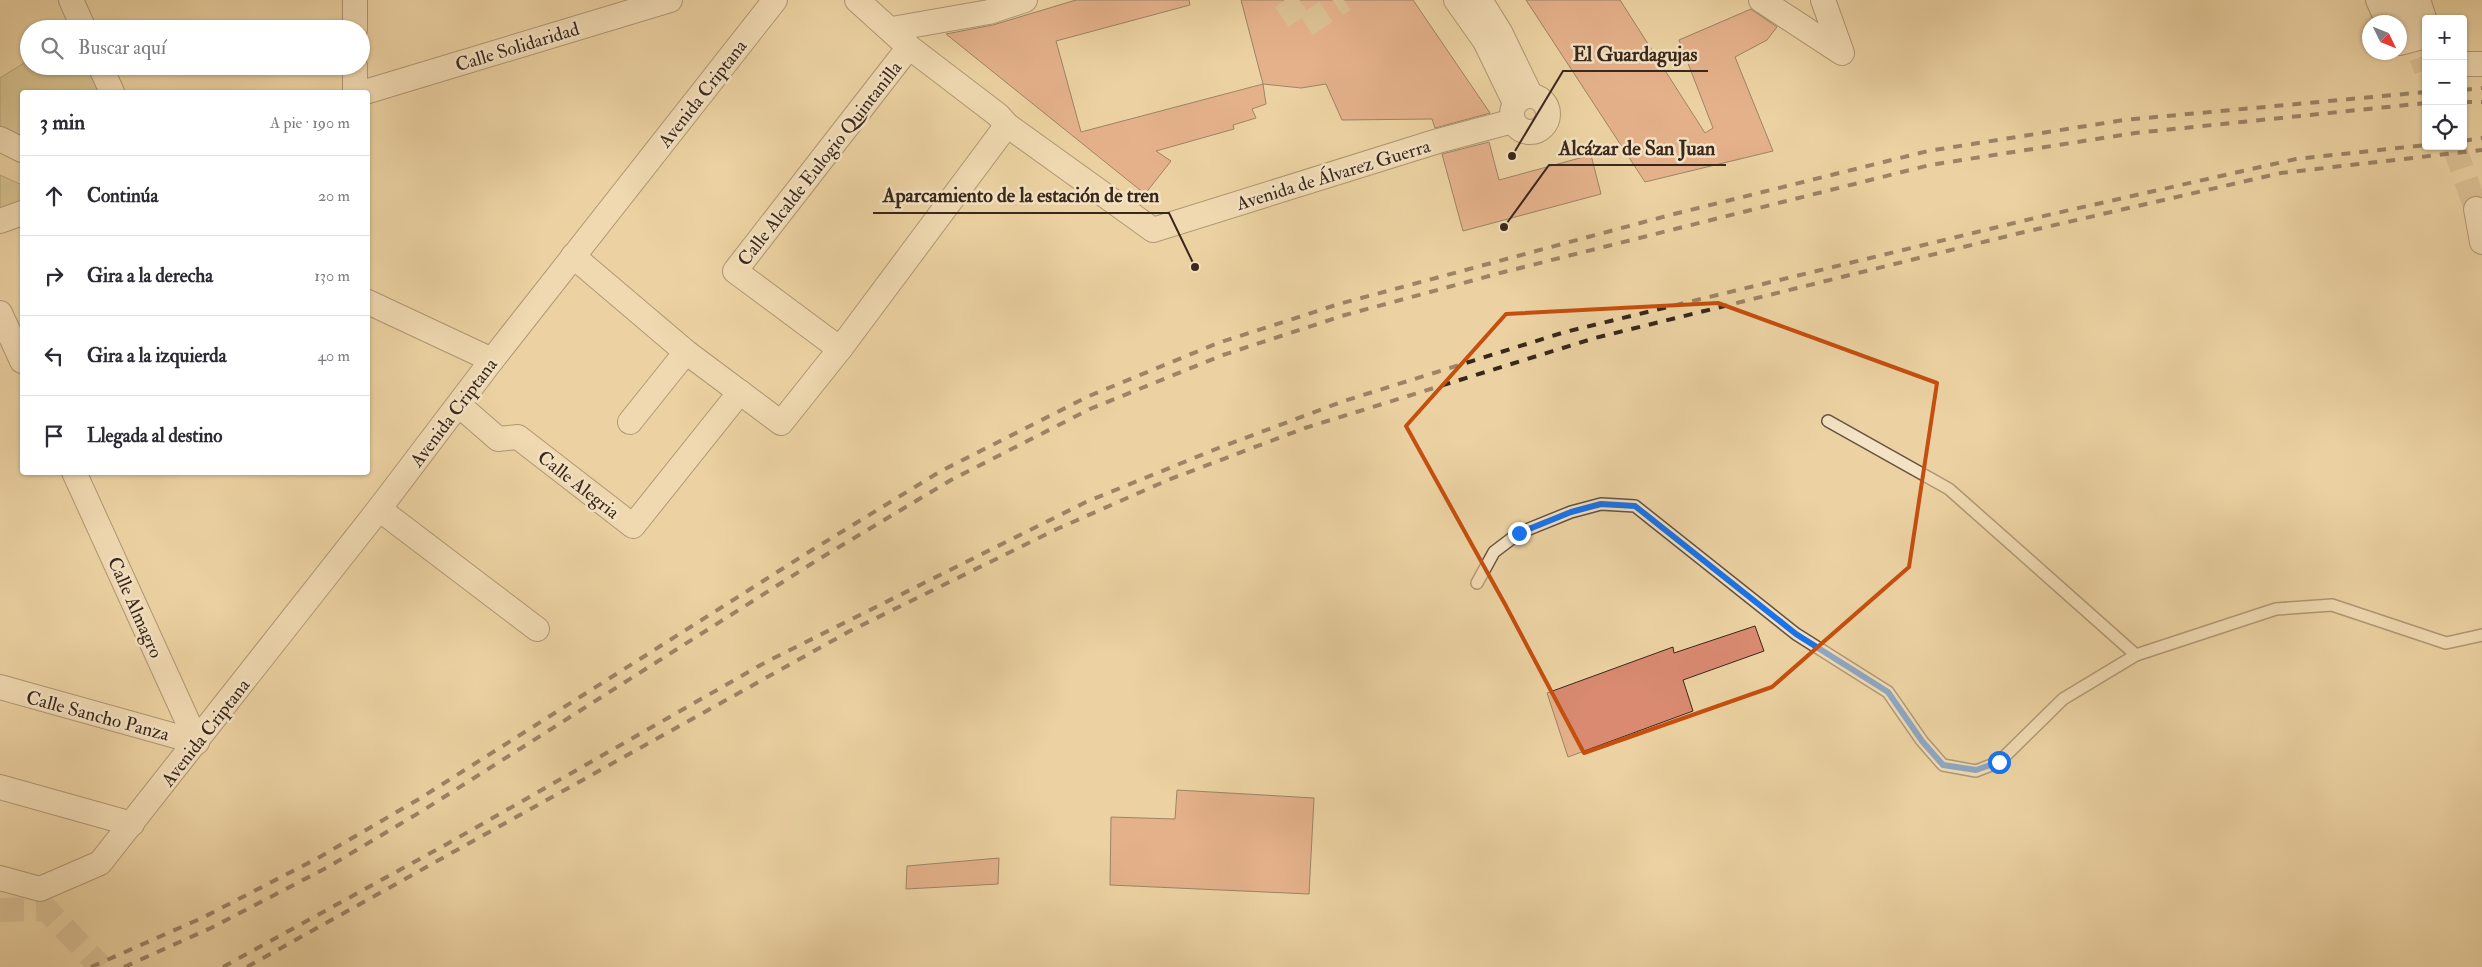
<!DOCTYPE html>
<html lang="es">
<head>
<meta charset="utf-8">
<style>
	:root { --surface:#fff; --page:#f7f7f7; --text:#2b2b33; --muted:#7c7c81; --line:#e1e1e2 }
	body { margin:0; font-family:"IM FELL Double Pica",serif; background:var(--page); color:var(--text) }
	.controls { position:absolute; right:15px; top:15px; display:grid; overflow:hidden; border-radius:5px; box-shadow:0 1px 4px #0004 }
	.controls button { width:45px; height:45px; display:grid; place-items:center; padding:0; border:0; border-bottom:1px solid var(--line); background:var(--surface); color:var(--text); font:25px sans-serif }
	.compass { position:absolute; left:2362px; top:15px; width:45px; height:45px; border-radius:50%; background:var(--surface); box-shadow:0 1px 4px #0004; rotate:133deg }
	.stop { position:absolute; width:15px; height:15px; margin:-11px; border:4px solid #1a73e8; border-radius:50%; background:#fff }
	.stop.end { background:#1a73e8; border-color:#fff; box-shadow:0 1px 5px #0008 }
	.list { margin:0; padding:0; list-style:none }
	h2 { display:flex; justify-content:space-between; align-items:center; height:65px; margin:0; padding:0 20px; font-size:21px }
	h2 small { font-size:16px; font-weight:400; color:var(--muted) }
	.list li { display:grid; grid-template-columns:32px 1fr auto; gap:15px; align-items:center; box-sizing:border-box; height:80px; padding:0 20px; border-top:1px solid var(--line) }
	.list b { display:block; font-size:19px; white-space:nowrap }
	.list em { font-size:16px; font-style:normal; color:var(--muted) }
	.icon { flex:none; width:28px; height:28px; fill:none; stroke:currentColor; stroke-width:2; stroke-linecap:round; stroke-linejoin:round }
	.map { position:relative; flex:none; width:2482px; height:967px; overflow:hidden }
	.search { position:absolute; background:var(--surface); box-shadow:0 1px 4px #0004; left:20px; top:20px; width:350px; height:55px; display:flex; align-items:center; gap:12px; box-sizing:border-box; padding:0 18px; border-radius:28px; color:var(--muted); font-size:19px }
	.panel { position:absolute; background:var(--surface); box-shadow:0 1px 4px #0004; left:20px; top:90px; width:350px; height:385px; border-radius:5px }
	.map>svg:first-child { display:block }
	.green { fill:#c0b980; stroke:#7d704e }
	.building { fill:#d98a70; stroke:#3a271c }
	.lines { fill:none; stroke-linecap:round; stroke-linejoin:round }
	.minor-tunnel { stroke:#c8b088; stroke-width:24; stroke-dasharray:24 12; stroke-linecap:butt }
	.service-casing { stroke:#66523e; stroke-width:14 }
	.minor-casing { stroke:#66523e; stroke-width:26 }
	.service { stroke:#f3e2c3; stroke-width:11 }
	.minor { stroke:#f3e2c3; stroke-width:24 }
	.rail { stroke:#3a271c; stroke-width:4; stroke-dasharray:9 9; stroke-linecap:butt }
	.route { stroke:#1a73e8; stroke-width:6 }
	.marked { fill:none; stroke:#c54f0f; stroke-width:4; stroke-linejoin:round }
	.labels { text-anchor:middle; stroke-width:5; stroke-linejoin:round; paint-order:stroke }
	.street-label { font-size:19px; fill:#3a271c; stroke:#f3e2c3 }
	.leader { fill:none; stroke:#3a271c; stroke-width:2 }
	.callout-dot { fill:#3a271c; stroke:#f3e2c3; stroke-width:2 }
	.callout-label { font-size:20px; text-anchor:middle; font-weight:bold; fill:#3a271c; stroke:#f3e2c3; stroke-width:5; stroke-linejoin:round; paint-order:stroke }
</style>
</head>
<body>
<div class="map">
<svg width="2482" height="967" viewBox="0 0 2482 967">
	<rect width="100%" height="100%" fill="#ecd2a3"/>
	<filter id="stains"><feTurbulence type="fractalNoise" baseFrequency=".004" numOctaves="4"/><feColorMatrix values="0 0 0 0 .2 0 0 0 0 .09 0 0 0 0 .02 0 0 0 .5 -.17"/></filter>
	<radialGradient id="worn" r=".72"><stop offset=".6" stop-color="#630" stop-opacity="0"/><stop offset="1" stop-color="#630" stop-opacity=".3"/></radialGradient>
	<g class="green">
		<path d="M29 60V66H100L112 92H22V150L0 139V78Z"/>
		<path d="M0 175 22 185V213L0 221Z"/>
	</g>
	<g class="building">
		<path d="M1076 0H1189L1190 5 1056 41 1081 132 1263 84 1266 104 1252 109 1256 118 1233 125 1234 129 1156 151 1171 161 1145 194 946 34 993 25Z"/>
		<path d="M1241 0H1413L1490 113 1435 128 1432 119 1342 120 1326 84 1301 88 1263 84Z"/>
		<path d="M1526 0H1620L1705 133 1713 128 1679 40 1751 9 1777 27 1767 40 1735 57 1773 151 1645 182Z"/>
		<path d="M1489 142 1499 180 1591 155 1601 194 1463 231 1442 154Z"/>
		<path d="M1755 626 1764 651 1683 680 1693 711 1568 757 1547 693 1673 647 1674 653Z"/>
		<path d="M1177 790 1314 798 1309 894 1110 885 1111 817 1175 819Z"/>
		<path d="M999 858 998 884 906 889 907 866Z"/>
	</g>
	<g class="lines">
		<g class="minor-tunnel">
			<path d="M1285 0 1303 27 1344 0"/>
			<path d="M2409 23 2426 70"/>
			<path d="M2454 146 2476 209"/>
			<path d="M0 910 46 909 101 967"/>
		</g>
		<g class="service-casing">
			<g id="service">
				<path d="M1828 421 1949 489 2136 655"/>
				<path d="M1477 583 1494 552 1519 533 1571 512 1601 504 1635 506 1796 634 1888 692 1922 741 1943 765 1976 771 1999 762 2063 699 2136 655 2276 609 2332 605 2446 643 2482 635"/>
			</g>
		</g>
		<g class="minor-casing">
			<g id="minor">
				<path d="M71 0 84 29"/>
				<path d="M355 0V29"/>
				<path d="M857 0 909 47 998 115 1007 125 1153 230 1438 141 1513 121"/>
				<path d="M1456 0 1485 41 1515 103"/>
				<path d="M1480 0 1500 32 1531 96"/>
				<path d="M1761 0 1842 53 1823 0"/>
				<path d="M2378 0 2388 22"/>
				<path d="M2400 0 2409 23"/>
				<path d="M2418 0 2426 24"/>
				<path d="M892 29 989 12 1025 0"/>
				<path d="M2400 43 2426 36"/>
				<path d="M2463 64H2482"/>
				<path d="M100 66 112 92"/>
				<path d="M355 66V92"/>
				<path d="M365 92 670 0"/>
				<circle cx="1530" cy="114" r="18"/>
				<path d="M0 139 22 150"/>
				<path d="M2476 209 2482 242"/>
				<path d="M0 221 22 213"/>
				<path d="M573 256 686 352 781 423 840 349 1007 125"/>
				<path d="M368 302 492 360"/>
				<path d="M0 313 22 361"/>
				<path d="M840 349 735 271 909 47"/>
				<path d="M459 405 498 439 518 437 633 526 740 392"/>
				<path d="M630 422 686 352"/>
				<path d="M74 472 197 742"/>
				<path d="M379 509 537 629"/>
				<path d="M0 687 197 742"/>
				<path d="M0 787 132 824"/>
				<path d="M0 878 40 889 100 863 379 509 492 360 775 0"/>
			</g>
		</g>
		<use href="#service" class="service"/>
		<use href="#minor" class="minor"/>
		<g class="rail">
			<path d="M2463 90 2482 88"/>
			<path d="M2463 102H2482"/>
			<path d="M2463 141 2482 138"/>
			<path d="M91 967 202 918 318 858 419 799 812 550 941 471 1089 396 1218 343 1339 304 1670 215 1928 151 2124 120 2426 92"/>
			<path d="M124 967 211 928 328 867 422 811 819 559 951 480 1090 409 1223 355 1345 315 1504 272 1930 165 2135 133 2426 103"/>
			<path d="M223 967 447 844 766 662 1086 502 1221 447 1344 401 1565 332 2039 217 2296 159 2426 145"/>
			<path d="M247 967 850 631 1057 529 1168 480 1305 428 1595 338 2020 233 2281 173 2482 150"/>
		</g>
	</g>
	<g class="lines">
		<path class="route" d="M1519 533 1571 512 1601 504 1635 506 1796 634 1888 692 1922 741 1943 765 1976 770 1999 762"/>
	</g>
	<path d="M0 0H2482V967H0ZM1718 303 1937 383 1909 567 1772 687 1584 753 1506 606 1406 426 1506 314Z" fill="#ecd2a3" fill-opacity=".55" fill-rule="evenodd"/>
	<path class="marked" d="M1718 303 1937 383 1909 567 1772 687 1584 753 1506 606 1406 426 1506 314Z"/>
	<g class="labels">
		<g class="street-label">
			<text transform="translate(517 46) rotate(-17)" y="7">Calle Solidaridad</text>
			<text transform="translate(702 93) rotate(-52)" y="7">Avenida Criptana</text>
			<text transform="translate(819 163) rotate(-52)" y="7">Calle Alcalde Eulogio Quintanilla</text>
			<text transform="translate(1333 174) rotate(-17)" y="7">Avenida de Álvarez Guerra</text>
			<text transform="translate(453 412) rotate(-53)" y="7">Avenida Criptana</text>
			<text transform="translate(579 484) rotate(38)" y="7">Calle Alegria</text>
			<text transform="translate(136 607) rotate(66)" y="7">Calle Almagro</text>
			<text transform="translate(98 715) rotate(15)" y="7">Calle Sancho Panza</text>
			<text transform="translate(205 732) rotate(-52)" y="7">Avenida Criptana</text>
		</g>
	</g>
	<path class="leader" d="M1512 156L1563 71H1708M1504 227L1549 165H1726M1195 267L1169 213H873"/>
	<g class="callout-dot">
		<circle cx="1512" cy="156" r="5"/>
		<circle cx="1504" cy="227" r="5"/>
		<circle cx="1195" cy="267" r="5"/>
	</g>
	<g class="callout-label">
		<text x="1635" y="61">El Guardagujas</text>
		<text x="1637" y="155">Alcázar de San Juan</text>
		<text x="1021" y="202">Aparcamiento de la estación de tren</text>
	</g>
	<rect width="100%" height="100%" filter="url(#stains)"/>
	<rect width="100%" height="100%" fill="url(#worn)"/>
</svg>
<div class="controls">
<button>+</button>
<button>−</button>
<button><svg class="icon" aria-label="locate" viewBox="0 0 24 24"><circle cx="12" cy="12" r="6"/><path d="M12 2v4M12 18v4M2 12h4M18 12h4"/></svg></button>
</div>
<svg class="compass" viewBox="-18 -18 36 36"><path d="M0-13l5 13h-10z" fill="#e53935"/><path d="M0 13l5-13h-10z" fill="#7c7c81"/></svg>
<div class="stop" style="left:1999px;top:762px"></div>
<div class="stop end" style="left:1519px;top:533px"></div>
<div class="search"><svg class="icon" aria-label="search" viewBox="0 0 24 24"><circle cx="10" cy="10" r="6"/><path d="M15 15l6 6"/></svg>Buscar aquí</div>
<section class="panel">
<h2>3 min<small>A pie · 190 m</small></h2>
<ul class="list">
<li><svg class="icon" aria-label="ahead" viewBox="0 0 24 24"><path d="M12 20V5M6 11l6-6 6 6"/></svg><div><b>Continúa</b></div><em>20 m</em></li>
<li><svg class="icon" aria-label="right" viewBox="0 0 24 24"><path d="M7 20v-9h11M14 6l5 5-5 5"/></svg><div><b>Gira a la derecha</b></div><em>130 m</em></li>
<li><svg class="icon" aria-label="left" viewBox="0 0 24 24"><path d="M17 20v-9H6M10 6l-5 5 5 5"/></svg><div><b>Gira a la izquierda</b></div><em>40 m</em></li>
<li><svg class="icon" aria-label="arrive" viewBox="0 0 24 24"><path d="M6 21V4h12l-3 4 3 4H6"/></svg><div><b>Llegada al destino</b></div></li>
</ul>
</section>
</div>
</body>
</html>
